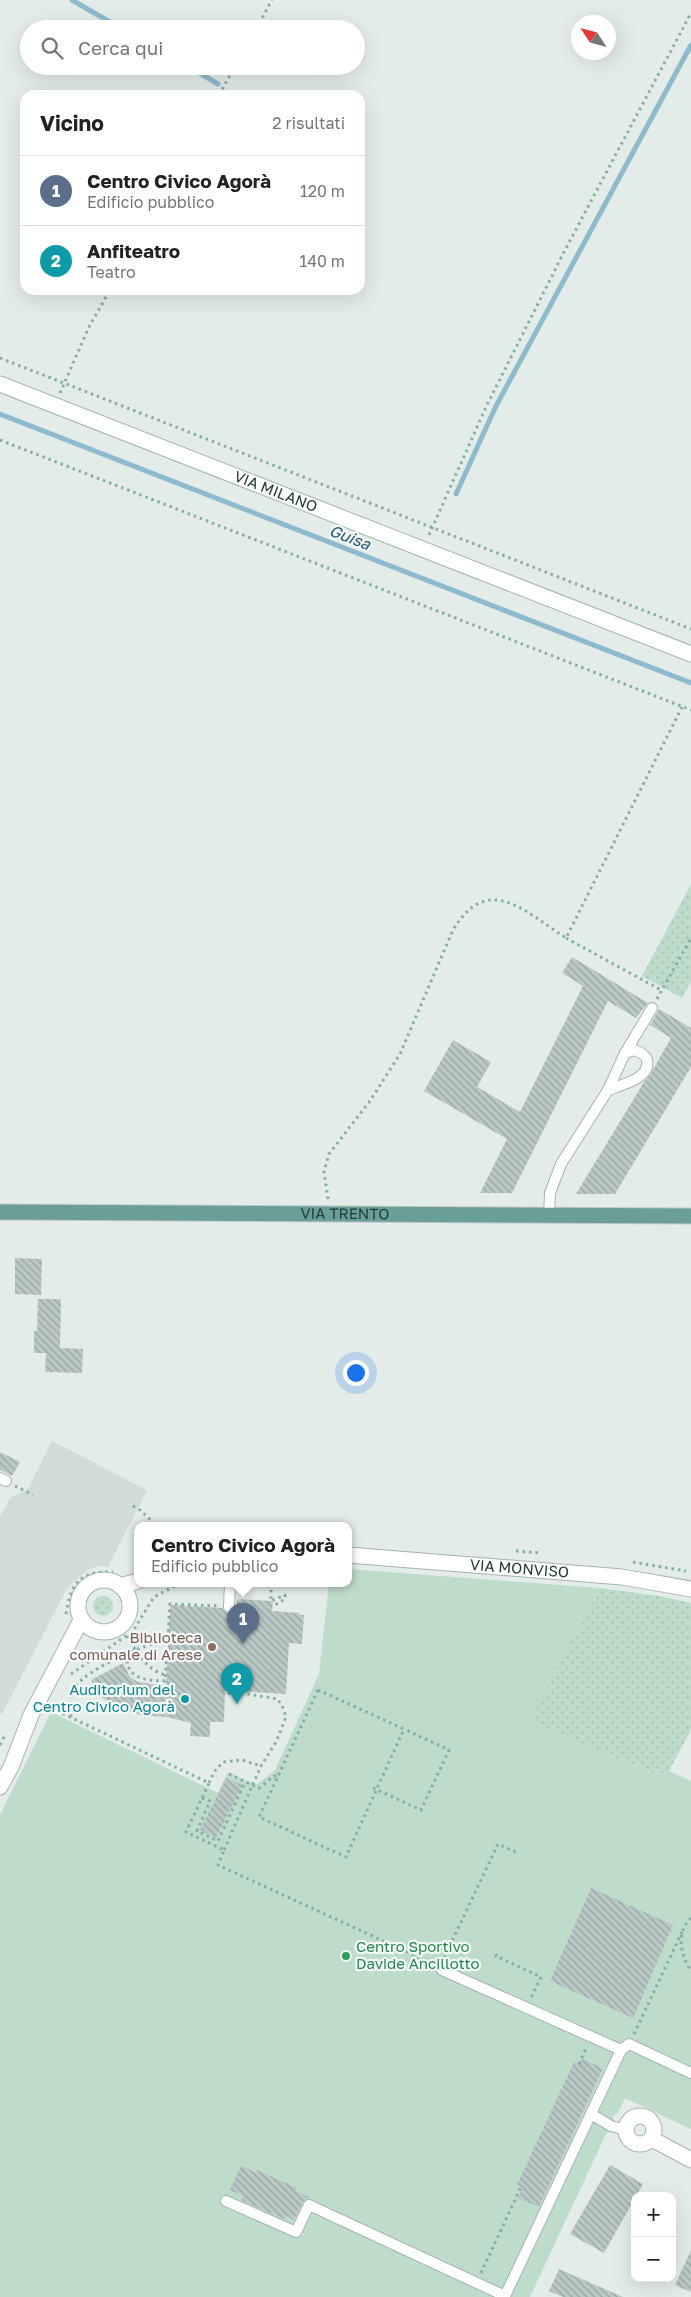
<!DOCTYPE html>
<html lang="it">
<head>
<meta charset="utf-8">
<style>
	:root { --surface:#fff; --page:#f2f2f2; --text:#222; --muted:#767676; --line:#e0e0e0; --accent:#0f766e }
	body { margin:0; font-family:"Golos Text",sans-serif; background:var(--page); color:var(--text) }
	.controls { position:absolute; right:15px; bottom:15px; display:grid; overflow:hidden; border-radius:10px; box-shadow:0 5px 20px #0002 }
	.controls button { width:45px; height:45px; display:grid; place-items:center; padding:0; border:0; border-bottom:1px solid var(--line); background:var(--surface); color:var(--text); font:25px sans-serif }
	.compass { position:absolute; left:571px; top:15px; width:45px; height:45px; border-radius:50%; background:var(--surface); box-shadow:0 5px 20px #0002; rotate:306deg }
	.you { position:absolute; left:355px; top:1372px; width:18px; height:18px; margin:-12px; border:4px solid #fff; border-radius:50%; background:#1a73e8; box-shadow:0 0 0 8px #1a73e833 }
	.badge { display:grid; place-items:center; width:32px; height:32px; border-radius:50%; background:var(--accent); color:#fff; font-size:16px; font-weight:700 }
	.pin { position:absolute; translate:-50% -41px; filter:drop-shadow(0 1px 2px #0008) }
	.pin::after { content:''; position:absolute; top:26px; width:18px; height:15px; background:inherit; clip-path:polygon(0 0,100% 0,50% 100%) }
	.popup { position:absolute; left:134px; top:1522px; width:218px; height:65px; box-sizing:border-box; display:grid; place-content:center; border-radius:10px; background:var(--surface); filter:drop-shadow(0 1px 4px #0005); font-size:16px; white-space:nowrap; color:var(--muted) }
	.popup b { font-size:19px; color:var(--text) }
	.popup::after { content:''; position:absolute; left:50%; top:100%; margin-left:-10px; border:10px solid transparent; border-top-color:var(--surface) }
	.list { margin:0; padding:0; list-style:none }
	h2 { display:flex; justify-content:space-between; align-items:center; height:65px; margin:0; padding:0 20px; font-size:21px }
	h2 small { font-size:16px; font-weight:400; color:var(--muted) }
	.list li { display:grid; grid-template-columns:32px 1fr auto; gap:15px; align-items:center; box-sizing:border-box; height:70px; padding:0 20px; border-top:1px solid var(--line) }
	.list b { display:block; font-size:19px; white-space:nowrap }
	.list p { margin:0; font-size:16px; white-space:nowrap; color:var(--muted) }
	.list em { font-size:16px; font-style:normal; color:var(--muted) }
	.icon { flex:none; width:28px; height:28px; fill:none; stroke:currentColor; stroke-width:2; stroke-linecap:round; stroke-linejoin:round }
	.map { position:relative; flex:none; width:691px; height:2297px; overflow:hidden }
	.search { position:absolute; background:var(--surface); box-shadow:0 5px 20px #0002; left:20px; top:20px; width:345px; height:55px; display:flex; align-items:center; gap:12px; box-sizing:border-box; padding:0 18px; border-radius:28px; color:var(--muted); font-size:19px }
	.panel { position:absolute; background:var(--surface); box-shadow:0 5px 20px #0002; left:20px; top:90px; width:345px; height:205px; border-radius:15px }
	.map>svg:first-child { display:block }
	.built { fill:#d1dcd8 }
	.green { fill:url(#green-dots) }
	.pitch { fill:#bddcca }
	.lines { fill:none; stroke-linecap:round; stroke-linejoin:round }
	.stream { stroke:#8ebacd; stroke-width:5 }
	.building { fill:url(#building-back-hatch) }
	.lane-casing { stroke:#a6b4b1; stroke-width:12 }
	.street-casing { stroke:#a6b4b1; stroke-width:17 }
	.secondary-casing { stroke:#a2b7b3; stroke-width:17 }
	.primary-casing { stroke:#c2c8c8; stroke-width:17 }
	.path { stroke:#85ada7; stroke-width:3; stroke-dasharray:2.5 4; stroke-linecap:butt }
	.lane { stroke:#fff; stroke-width:10 }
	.street { stroke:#fff; stroke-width:15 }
	.secondary { stroke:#fff; stroke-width:15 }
	.primary { stroke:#6a9f99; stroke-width:15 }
	.education-dot { fill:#8d6e63; stroke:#f3f8f7; stroke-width:2 }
	.culture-dot { fill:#0f9aa8; stroke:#f3f8f7; stroke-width:2 }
	.leisure-dot { fill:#2e9e5b; stroke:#f3f8f7; stroke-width:2 }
	.labels { text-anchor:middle; stroke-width:4.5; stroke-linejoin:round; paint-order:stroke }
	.street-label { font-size:15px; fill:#243c39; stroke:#f3f8f7 }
	.education-label { font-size:15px; fill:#785e54; stroke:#f3f8f7; text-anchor:end }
	.culture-label { font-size:15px; fill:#0d838f; stroke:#f3f8f7; text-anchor:end }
	.leisure-label { font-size:15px; fill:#27864d; stroke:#f3f8f7; text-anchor:start }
	.water-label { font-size:16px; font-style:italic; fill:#215a74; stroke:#f3f8f7 }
</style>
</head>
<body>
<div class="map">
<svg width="691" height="2297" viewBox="0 0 691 2297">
	<defs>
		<pattern id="green-dots" width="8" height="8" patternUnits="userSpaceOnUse" patternTransform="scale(1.25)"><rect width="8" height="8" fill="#bddcca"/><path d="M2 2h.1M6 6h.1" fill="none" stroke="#a2beae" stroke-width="1.8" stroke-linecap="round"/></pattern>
		<pattern id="building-back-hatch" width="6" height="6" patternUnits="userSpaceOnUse" patternTransform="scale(1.25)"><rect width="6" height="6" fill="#bbc9c6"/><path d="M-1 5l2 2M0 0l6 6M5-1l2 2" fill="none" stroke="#98a4a2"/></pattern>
	</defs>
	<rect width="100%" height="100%" fill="#e3ece9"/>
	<path class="built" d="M52 1441 147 1490 108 1567 99 1566 89 1569 72 1583 65 1592 2 1714 0 1713V1517L11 1497 28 1489Z"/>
	<g class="green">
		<path d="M691 884V981L682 998 642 976Z"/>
		<path d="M600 1588 659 1596 691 1603V1730L669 1771 657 1775 529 1721Z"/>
		<circle cx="103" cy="1606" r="10"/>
	</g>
	<path class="pitch" d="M348 1569 600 1588 530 1721 657 1775 669 1771 691 1781V2129L625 2098 618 2113 613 2115 614 2122 605 2136 530 2297H0V1815L51 1712 218 1793 228 1772 256 1785 275 1770 319 1674 329 1583H348Z"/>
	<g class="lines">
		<g class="stream">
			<path d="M72 0 122 29"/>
			<path d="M188 66 218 84"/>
			<path d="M0 414 691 683"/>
			<path d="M456 494 496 406 691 45"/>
		</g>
	</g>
	<g class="building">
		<path d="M572 957 648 1003 636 1018 608 1001 512 1193H480L507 1139 424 1091 453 1040 491 1062 477 1087 520 1112 583 986 562 973Z"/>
		<path d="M659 1009 691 1028V1067L615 1194H576L644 1082 650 1075 671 1038 650 1025Z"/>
		<path d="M15 1258 42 1259 41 1295 15 1294Z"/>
		<path d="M38 1299H61L60 1348 83 1349 82 1373 45 1372 46 1353H34V1331H37Z"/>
		<path d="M0 1452 20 1462 12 1476 0 1470Z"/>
		<path d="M237 1599 273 1601 272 1611 300 1613 299 1615H304L302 1644 289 1643 286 1694 225 1690 224 1722H210V1737L190 1736 191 1723 167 1717 141 1715 119 1708 101 1697 91 1680 123 1663 130 1677 138 1682 166 1686 170 1605 222 1608 225 1612 229 1614 236 1609Z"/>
		<path d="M226 1778 242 1785 216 1838 200 1830Z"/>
		<path d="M591 1888 673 1925 633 2018 550 1981Z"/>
		<path d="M582 2059 603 2068 539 2207 518 2198 523 2188 517 2185 574 2062 580 2064Z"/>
		<path d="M610 2165 643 2184 604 2253 570 2234Z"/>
		<path d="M241 2166 255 2172 257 2170 297 2188 296 2191 309 2197 303 2202 294 2220 286 2216 284 2219 241 2200 243 2196 230 2190Z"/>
		<path d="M691 2250V2292L675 2285Z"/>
		<path d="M559 2269 623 2297H563L549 2291Z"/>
	</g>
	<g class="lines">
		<g class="lane-casing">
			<g id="lane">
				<path d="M608 1090C620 1085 651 1079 647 1060 646 1055 640 1052 635 1050L625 1053"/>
				<path d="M549 1216 550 1193 561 1164 608 1090 625 1053 652 1008"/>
				<path d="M0 1478 6 1481"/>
				<path d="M229 1607 230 1583"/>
				<path d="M442 1970 621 2050 629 2044 691 2073"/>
				<path d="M591 2114 611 2126 626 2130"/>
				<path d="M226 2201 296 2232 309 2205 505 2296 621 2050"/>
			</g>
		</g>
		<g class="street-casing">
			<g id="street">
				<path id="s1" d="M348 1555 622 1577 691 1589"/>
				<circle cx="104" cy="1606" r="26"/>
				<path d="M120 1586 138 1581"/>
				<path d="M0 1787 11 1767 31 1715 81 1620"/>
				<circle cx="640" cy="2130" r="14"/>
				<path d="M652 2139 691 2160"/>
			</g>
		</g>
		<g class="secondary-casing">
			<g id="secondary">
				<path id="s2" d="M0 384 691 654"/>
			</g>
		</g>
		<g class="primary-casing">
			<g id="primary">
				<path id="s3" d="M0 1212 691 1216"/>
			</g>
		</g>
		<g class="path">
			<path d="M256 29 272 0"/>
			<path d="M219 95 235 66"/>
			<path d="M0 358 691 629"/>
			<path d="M60 393 89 327 110 290"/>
			<path d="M0 440 691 710"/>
			<path d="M429 535 486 407 564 252 691 13"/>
			<path d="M566 938 661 990"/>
			<path d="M657 999 691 938"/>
			<path d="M328 1199 324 1171 329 1154 370 1101 400 1054 453 930C488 872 524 911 566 938L682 707"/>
			<path d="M15 1486 33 1495"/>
			<path d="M133 1506 140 1510 156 1525"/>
			<path d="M516 1551 540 1553"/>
			<path d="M633 1562 686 1571"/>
			<path d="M241 1585 269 1586 271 1588V1601L285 1595V1599L275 1605"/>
			<path d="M66 1614C71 1582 80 1571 113 1572"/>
			<path d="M127 1636C136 1651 147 1671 166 1675"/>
			<path d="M135 1650 127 1663C132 1681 150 1680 165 1681L170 1604 217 1606"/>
			<path d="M71 1674 133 1631 154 1597 180 1583"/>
			<path d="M318 1690 404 1729 346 1857 259 1817Z"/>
			<path d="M51 1708 209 1783 186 1832 224 1850 218 1865 431 1963"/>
			<path d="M71 1717C70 1706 69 1696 75 1687 88 1668 146 1644 168 1639"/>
			<path d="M0 1745 5 1735"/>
			<path d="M229 1774 259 1788 274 1776 278 1777"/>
			<path d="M209 1783 214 1772 223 1762 242 1760 261 1766"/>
			<path d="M373 1788 421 1810 449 1750 404 1729"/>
			<path d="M202 1798 210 1801 197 1831 218 1841 245 1782"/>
			<path d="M224 1850 261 1766 276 1742 286 1717 282 1705 277 1699 248 1694 225 1693"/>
			<path d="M691 1918C675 1934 681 1954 691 1972"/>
			<path d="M497 1954 496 1956 541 1977 531 1998"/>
			<path d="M444 1958 498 1844 518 1853"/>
			<path d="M634 2034 682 1932"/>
			<path d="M579 2064 587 2046"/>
			<path d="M481 2273 521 2187"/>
		</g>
		<use href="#lane" class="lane"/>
		<use href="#street" class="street"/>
		<use href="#secondary" class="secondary"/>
		<use href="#primary" class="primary"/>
	</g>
	<circle class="education-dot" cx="212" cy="1647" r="5"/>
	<circle class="culture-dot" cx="185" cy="1699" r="5"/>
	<circle class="leisure-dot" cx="346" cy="1956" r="5"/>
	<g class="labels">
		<g class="street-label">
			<text dy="5" stroke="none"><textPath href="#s2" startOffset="296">VIA MILANO</textPath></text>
			<text dy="5" stroke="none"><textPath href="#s3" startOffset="345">VIA TRENTO</textPath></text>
			<text dy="5" stroke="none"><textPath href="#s1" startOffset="172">VIA MONVISO</textPath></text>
		</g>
		<g class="education-label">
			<text x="202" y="1643">Biblioteca<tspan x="202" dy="17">comunale di Arese</tspan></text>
		</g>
		<g class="culture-label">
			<text x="175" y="1695">Auditorium del<tspan x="175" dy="17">Centro Civico Agorà</tspan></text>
		</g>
		<g class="leisure-label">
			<text x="356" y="1952">Centro Sportivo<tspan x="356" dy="17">Davide Ancillotto</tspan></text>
		</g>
		<g class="water-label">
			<text transform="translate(350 537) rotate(21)" y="6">Guisa</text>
		</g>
	</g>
</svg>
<div class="controls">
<button>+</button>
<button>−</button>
</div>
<svg class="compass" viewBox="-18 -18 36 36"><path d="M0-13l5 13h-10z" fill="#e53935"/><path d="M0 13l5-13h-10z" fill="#767676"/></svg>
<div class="you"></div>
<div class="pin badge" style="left:243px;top:1644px;background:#5c6f8a">1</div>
<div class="popup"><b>Centro Civico Agorà</b>Edificio pubblico</div>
<div class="pin badge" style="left:237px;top:1704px;background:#0f9aa8">2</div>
<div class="search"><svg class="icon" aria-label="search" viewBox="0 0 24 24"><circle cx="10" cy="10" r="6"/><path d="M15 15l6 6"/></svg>Cerca qui</div>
<section class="panel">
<h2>Vicino<small>2 risultati</small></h2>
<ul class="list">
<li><span class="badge" style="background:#5c6f8a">1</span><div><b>Centro Civico Agorà</b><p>Edificio pubblico</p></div><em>120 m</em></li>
<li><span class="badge" style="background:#0f9aa8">2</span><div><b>Anfiteatro</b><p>Teatro</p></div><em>140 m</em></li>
</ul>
</section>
</div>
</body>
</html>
